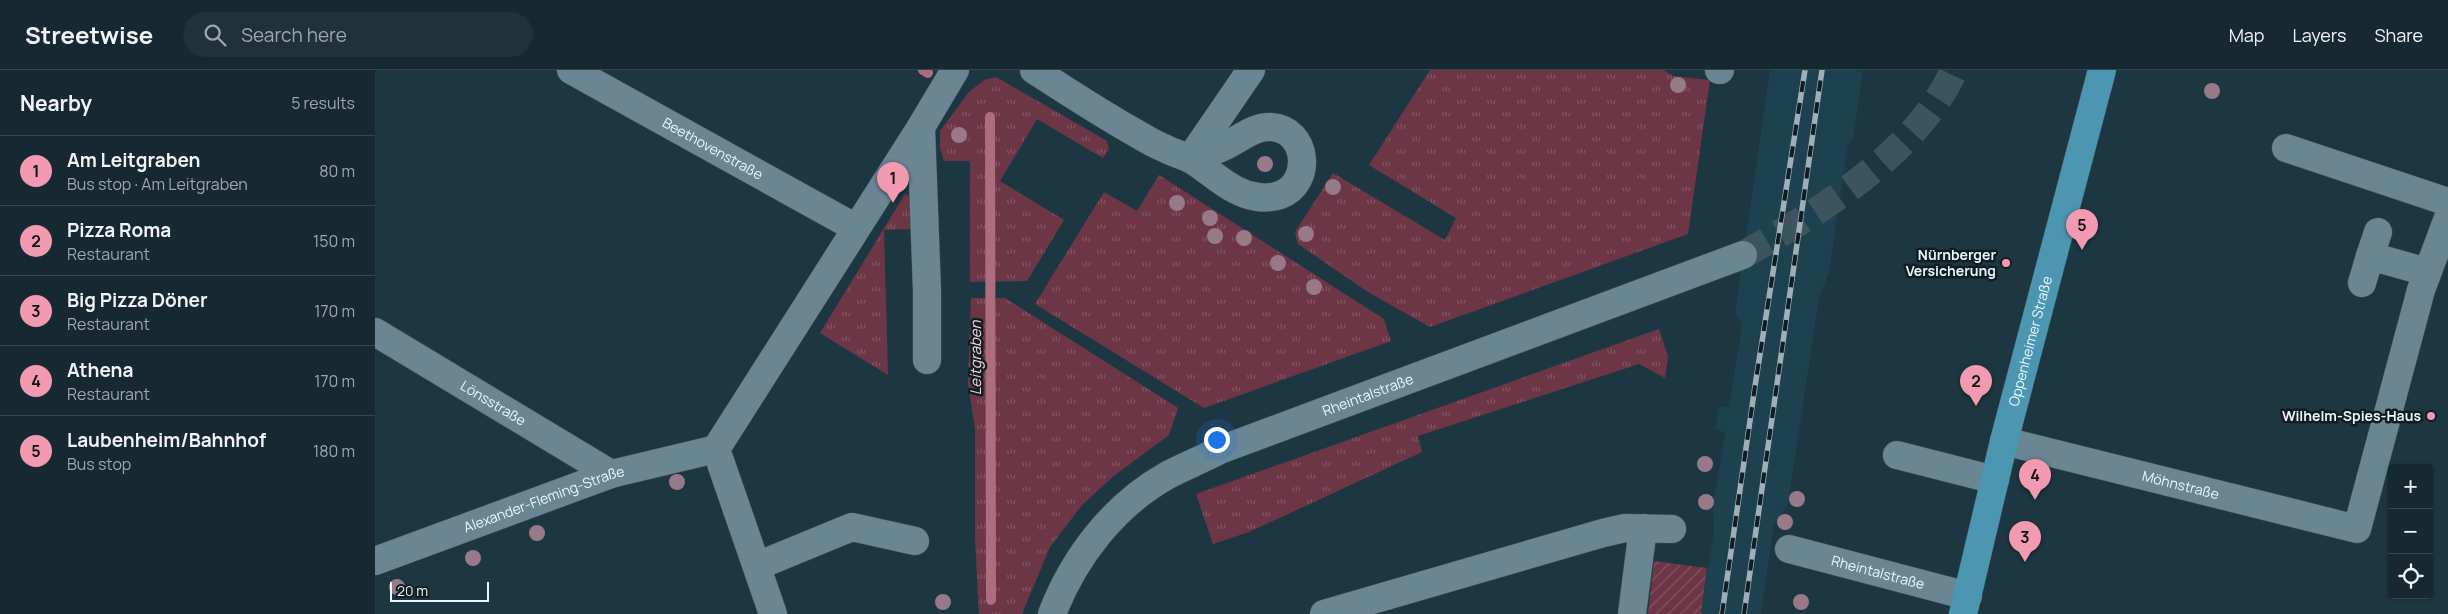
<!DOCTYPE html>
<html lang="en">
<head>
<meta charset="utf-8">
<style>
	:root { --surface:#162932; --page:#1f313a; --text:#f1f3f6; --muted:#9ea6ac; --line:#35454d; --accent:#f19ab1 }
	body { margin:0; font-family:Manrope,sans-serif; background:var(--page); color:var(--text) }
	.controls { position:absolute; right:15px; bottom:15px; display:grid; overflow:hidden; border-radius:5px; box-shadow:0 1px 4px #0004 }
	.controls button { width:45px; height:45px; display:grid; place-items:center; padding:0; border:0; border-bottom:1px solid var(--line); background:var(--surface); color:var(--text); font:25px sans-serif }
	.scale { position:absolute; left:15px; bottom:12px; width:99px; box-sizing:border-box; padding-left:5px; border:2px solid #e8f7fe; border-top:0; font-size:14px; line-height:18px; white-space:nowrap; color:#e8f7fe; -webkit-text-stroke:4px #111d22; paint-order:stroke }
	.you { position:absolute; left:841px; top:369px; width:18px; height:18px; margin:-12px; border:4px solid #fff; border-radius:50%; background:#1a73e8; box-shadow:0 0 0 8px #1a73e833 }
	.badge { display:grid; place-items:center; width:32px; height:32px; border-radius:50%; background:var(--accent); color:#111; font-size:16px; font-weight:700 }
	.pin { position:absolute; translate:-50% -41px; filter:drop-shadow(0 1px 2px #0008) }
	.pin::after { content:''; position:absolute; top:26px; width:18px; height:15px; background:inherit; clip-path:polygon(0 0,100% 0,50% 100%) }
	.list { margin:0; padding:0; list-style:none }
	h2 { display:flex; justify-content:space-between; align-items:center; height:65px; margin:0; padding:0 20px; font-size:21px }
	h2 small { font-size:16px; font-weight:400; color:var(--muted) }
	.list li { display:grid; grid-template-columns:32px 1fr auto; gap:15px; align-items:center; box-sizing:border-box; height:70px; padding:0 20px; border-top:1px solid var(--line) }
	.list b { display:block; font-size:19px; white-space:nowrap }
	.list p { margin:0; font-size:16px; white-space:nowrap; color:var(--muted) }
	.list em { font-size:16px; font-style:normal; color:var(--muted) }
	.icon { flex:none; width:28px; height:28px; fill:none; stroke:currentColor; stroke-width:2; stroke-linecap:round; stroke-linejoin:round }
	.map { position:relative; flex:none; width:2073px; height:544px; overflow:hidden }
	header { display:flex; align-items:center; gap:30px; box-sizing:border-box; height:70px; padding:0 25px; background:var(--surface); border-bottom:1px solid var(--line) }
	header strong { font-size:24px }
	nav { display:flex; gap:28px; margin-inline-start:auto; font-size:18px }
	.search { width:350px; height:45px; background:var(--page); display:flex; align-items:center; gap:12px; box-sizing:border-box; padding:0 18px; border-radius:28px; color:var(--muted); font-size:19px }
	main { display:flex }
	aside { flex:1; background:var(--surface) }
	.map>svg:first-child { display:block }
	.built { fill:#1d414f }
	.grass { fill:url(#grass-tufts) }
	.garden { fill:url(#garden-furrows) }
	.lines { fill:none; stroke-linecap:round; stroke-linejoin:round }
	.stream { stroke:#ae6d7f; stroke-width:10 }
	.minor-tunnel { stroke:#3b545e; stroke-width:28; stroke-dasharray:28 14; stroke-linecap:butt }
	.minor-casing { stroke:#3b525b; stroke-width:29 }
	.major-casing { stroke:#3b525b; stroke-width:29 }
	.minor { stroke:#6a8692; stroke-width:28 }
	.major { stroke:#4c96b1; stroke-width:28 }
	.rail-casing { stroke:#9db0b9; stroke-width:5.5 }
	.rail { stroke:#111d22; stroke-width:4; stroke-dasharray:11; stroke-linecap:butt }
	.tree { fill:#977988 }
	.poi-dot { fill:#f19ab1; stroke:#111d22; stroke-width:2 }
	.labels { text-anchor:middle; stroke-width:5; stroke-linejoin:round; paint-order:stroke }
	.street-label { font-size:14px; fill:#e8f7fe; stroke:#111d22 }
	.poi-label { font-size:14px; font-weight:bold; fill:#e8f7fe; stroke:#111d22; text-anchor:end }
	.water-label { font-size:15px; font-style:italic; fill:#fbd4dd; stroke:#111d22 }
</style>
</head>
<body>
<header>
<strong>Streetwise</strong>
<div class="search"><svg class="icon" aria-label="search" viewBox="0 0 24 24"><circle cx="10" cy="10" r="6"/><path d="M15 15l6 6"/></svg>Search here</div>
<nav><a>Map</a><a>Layers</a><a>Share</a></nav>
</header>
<main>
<aside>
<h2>Nearby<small>5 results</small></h2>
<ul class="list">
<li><span class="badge">1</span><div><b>Am Leitgraben</b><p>Bus stop · Am Leitgraben</p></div><em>80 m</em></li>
<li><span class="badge">2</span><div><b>Pizza Roma</b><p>Restaurant</p></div><em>150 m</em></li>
<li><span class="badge">3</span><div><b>Big Pizza Döner</b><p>Restaurant</p></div><em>170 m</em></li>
<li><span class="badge">4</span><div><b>Athena</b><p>Restaurant</p></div><em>170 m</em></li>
<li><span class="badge">5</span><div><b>Laubenheim/Bahnhof</b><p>Bus stop</p></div><em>180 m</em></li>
</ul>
</aside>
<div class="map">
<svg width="2073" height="544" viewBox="0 0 2073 544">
	<defs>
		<pattern id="grass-tufts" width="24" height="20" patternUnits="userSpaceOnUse" patternTransform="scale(1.25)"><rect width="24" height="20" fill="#6d3646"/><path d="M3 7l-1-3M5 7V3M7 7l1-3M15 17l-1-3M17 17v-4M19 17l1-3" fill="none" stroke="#825462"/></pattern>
		<pattern id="garden-furrows" width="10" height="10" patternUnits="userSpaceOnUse" patternTransform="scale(1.25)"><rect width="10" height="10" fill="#6d3646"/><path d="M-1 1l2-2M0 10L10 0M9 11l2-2" fill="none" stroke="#825462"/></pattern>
	</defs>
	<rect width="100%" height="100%" fill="#1d3742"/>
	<path class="built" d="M1395 0H1488L1478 70 1473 74 1454 202 1444 228 1413 434 1399 454 1386 544H1326L1339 460 1338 437 1350 362 1340 360 1344 336 1354 337 1367 254 1360 243 1364 215Z"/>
	<g class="grass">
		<path d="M1055 0H1288L1298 6 1335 10 1313 164 1055 257 993 222 923 174 920 162 958 103 1070 170 1081 148 994 95Z"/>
		<path d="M621 7 732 71 734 79 728 88 662 49 625 111 689 150 652 211 595 212V91H569L565 78V61L593 23 609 10Z"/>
		<path d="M784 105 1009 249 1016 271 829 338 660 234 729 122 762 141Z"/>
		<path d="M530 124 537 128V159L509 160 513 305 445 263Z"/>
		<path d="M596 228H630L803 338 794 365 740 405 707 435 675 477 647 544H604L600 469V359L593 314Z"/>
		<path d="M1284 259 1293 286 1290 308 1264 294 1043 366 1047 382 874 462 838 474 821 424Z"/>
	</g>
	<path class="garden" d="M1279 491 1332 498 1326 544H1273Z"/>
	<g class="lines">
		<g class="stream">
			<path d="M548 0 553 3"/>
			<path d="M615 47 616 530"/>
		</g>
		<path class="minor-tunnel" d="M1368 185C1443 143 1543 82 1579 0"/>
		<g class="minor-casing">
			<g id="minor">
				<path id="s1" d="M196 0 481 158"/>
				<path d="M659 0C692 21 725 43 759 62 769 68 779 74 789 78 798 83 808 85 817 90 832 99 845 112 861 120 874 127 891 130 905 125 938 113 933 59 896 57 878 56 864 70 848 77 837 82 826 85 815 89"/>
				<path d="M1344 0H1345"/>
				<path d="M546 57 552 221V290"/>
				<path d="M1911 78 2073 132"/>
				<path d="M815 89 876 0"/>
				<path d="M1995 186 2003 162"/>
				<path d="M1987 213 1995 186 2052 202"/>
				<path id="s2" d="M0 262 236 404"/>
				<path id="s3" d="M1629 371 1982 459 2046 220 2073 148"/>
				<path d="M341 379 546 57 580 0"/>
				<path d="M341 379 398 544"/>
				<path d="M1522 385 1620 410"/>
				<path id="s4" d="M1414 479 1593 526"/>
				<path id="s5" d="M0 491 236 404 341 379"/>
				<path d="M382 496 477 457 540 471"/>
				<path id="s6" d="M677 544C699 487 739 435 793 405 810 396 828 389 845 380L1368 185"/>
				<path d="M949 544 1228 463 1250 458 1297 459"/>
				<path d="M1257 544 1268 458"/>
			</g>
		</g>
		<g class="major-casing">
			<g id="major">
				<path id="s7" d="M1588 544 1629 371 1727 0"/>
			</g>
		</g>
		<use href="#minor" class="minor"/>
		<use href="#major" class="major"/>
		<g class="rail-casing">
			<g id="rail">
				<path d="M1347 544 1380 316 1430 0"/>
				<path d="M1369 544 1447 0"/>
			</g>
		</g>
		<use href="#rail" class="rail"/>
	</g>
	<g class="tree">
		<circle cx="1303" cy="15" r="8"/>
		<circle cx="1837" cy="21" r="8"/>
		<circle cx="584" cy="65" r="8"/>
		<circle cx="890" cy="94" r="8"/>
		<circle cx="958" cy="117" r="8"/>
		<circle cx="802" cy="133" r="8"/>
		<circle cx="835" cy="148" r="8"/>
		<circle cx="931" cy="164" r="8"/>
		<circle cx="840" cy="166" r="8"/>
		<circle cx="869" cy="168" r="8"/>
		<circle cx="903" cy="193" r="8"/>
		<circle cx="939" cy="217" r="8"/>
		<circle cx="1330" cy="394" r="8"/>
		<circle cx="302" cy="412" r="8"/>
		<circle cx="1422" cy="429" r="8"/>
		<circle cx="1331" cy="432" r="8"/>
		<circle cx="1410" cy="452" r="8"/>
		<circle cx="162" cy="463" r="8"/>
		<circle cx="98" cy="488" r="8"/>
		<circle cx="22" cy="517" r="8"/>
		<circle cx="568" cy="532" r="8"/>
		<circle cx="1426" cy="532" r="8"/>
	</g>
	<g class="poi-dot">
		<circle cx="1631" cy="193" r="5"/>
		<circle cx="2056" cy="346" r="5"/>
	</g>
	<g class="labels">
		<g class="street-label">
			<text dy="5" stroke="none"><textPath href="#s1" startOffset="162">Beethovenstraße</textPath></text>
			<text dy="5" stroke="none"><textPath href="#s7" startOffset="281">Oppenheimer Straße</textPath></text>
			<text dy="5" stroke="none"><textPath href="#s6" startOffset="400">Rheintalstraße</textPath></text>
			<text dy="5" stroke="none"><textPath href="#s2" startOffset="138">Lönsstraße</textPath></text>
			<text dy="5" stroke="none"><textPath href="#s3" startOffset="182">Möhnstraße</textPath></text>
			<text dy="5" stroke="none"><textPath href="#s5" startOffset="180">Alexander-Fleming-Straße</textPath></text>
			<text dy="5" stroke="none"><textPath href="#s4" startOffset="92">Rheintalstraße</textPath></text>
		</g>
		<g class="poi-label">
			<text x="1621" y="190">Nürnberger<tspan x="1621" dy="16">Versicherung</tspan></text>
			<text x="2046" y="351">Wilhelm-Spies-Haus</text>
		</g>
		<g class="water-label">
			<text transform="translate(601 288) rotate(-90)" y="5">Leitgraben</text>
		</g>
	</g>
</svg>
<div class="controls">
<button>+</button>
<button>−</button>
<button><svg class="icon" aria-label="locate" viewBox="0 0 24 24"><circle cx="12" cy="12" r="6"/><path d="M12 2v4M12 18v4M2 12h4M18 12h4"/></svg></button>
</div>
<div class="scale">20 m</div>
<div class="you"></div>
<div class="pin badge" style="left:518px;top:133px">1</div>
<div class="pin badge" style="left:1601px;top:336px">2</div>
<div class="pin badge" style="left:1650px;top:492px">3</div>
<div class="pin badge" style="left:1660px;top:430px">4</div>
<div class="pin badge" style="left:1707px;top:180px">5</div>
</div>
</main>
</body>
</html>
